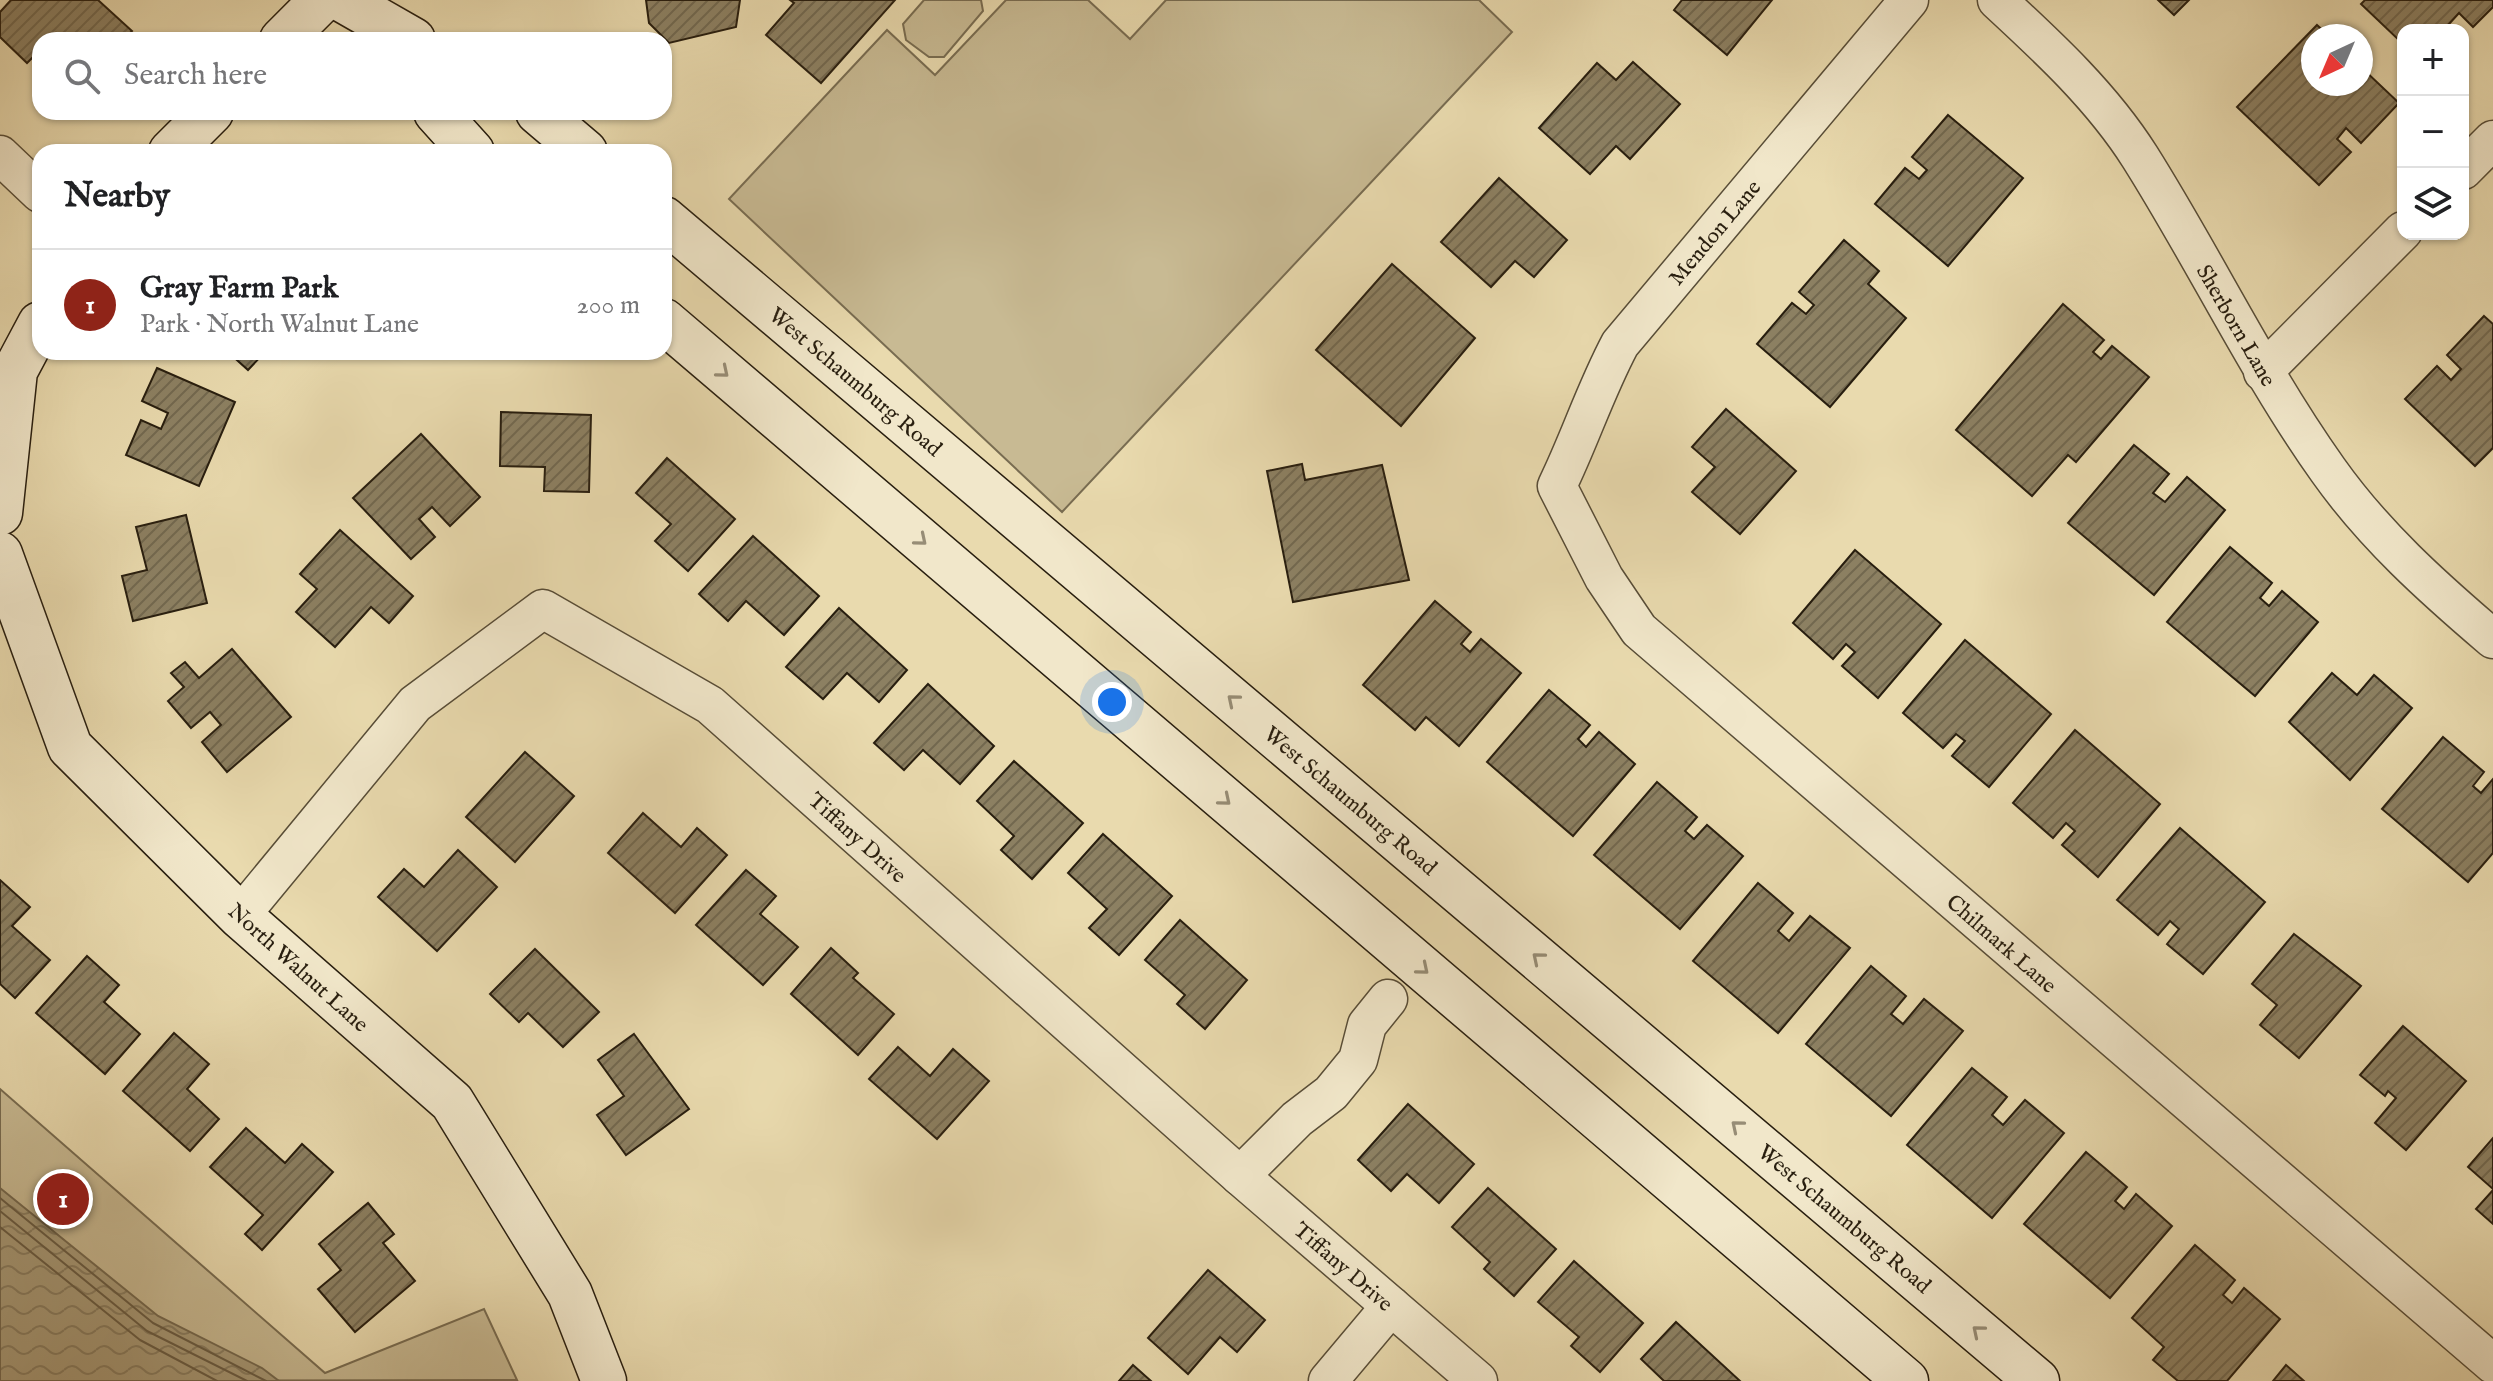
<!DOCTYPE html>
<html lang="en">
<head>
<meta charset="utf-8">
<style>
	:root { --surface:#fff; --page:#f6f6f6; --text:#202124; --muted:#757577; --line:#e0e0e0; --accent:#8f2418 }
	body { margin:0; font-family:"IM FELL English",serif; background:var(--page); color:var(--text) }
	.controls { position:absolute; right:24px; top:24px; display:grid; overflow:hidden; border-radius:16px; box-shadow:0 2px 6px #0004 }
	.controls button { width:72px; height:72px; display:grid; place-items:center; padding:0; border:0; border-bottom:2px solid var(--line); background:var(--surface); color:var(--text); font:40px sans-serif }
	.compass { position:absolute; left:2301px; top:24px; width:72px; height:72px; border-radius:50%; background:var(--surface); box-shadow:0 2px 6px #0004; rotate:224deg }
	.you { position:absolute; left:1112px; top:702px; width:28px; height:28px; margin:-20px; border:6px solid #fff; border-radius:50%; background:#1a73e8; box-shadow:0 0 0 12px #1a73e833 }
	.badge { display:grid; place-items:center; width:52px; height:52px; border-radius:50%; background:var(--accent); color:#fff; font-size:26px; font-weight:700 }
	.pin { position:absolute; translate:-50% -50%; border:4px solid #fff; box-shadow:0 2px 8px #0006 }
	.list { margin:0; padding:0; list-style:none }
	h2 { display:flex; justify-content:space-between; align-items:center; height:104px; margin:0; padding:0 32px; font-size:34px }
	h2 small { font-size:26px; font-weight:400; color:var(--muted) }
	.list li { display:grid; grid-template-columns:52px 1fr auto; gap:24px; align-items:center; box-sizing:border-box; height:112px; padding:0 32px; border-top:2px solid var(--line) }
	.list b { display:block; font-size:30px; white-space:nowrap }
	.list p { margin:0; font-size:26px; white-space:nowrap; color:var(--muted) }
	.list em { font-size:26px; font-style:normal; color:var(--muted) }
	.icon { flex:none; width:44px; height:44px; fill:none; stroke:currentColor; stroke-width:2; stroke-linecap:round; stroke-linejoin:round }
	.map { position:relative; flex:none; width:2493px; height:1381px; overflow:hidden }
	.search { position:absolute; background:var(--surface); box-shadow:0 2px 6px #0004; left:32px; top:32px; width:640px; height:88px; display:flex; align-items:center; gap:20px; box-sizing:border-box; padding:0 28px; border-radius:24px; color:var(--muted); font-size:30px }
	.panel { position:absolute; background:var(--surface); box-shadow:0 2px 6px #0004; left:32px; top:144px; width:640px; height:216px; border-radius:24px }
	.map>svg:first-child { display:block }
	.green { fill:#c8ba93; stroke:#786c51; stroke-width:2 }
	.water { fill:url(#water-waves); stroke:#74684e; stroke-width:2 }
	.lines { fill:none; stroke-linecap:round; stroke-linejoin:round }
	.shore { stroke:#685c44; stroke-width:2 }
	.building { fill:url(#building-hatch); stroke:#281e0f; stroke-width:2 }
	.street-casing { stroke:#584d37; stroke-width:41 }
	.secondary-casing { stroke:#281e0f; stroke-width:47 }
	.street { stroke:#f1e7ca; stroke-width:38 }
	.secondary { stroke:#f1e7ca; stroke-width:44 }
	.oneway { stroke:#978d76 }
	.labels { text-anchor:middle; stroke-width:6; stroke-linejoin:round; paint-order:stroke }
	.street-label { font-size:22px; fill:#281e0f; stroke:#f1e7ca }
</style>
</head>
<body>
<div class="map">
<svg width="2493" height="1381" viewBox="0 0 2493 1381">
	<defs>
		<pattern id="water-waves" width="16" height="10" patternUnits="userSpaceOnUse" patternTransform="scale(2)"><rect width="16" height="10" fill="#a79a78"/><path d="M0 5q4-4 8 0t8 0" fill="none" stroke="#887d61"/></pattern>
		<pattern id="building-hatch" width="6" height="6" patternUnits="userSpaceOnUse" patternTransform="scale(2)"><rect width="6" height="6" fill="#8c8062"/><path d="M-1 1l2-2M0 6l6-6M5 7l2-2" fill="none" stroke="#72684f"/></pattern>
	</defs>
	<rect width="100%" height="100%" fill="#e9daae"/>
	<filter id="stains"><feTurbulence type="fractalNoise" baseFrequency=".0025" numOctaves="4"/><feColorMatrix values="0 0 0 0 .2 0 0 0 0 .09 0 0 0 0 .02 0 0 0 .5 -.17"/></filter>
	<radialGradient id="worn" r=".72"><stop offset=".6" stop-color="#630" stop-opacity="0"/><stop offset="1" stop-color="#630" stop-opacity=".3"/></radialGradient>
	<g class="green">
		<path d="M924 0H981L983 11 944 57H929L906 40 903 24Z"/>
		<path d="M1006 0H1088L1130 39 1166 0H1479L1512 32 1062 512 729 199 887 30 935 75Z"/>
		<path d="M0 1089 325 1373 484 1309 517 1380 0 1381Z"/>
	</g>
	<path class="water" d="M0 1188 158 1316 262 1368 279 1381H0Z"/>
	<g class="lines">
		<g class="shore">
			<path d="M0 1198 153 1323 266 1381"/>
			<path d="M0 1211 147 1331 247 1381"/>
			<path d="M0 1227 140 1340 217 1381"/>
		</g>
	</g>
	<g class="building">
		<path d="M11 0H98L132 31 123 40H63L56 33 49 40H40V50L27 63 0 37V12Z"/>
		<path d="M646 0H740L736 27 669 43 649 23Z"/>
		<path d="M790 0H895L821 83 766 35 794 3Z"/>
		<path d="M1682 0H1772L1727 55 1674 10Z"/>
		<path d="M2158 0H2189L2174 15Z"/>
		<path d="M2365 0H2493V7L2473 27 2459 13 2449 24 2456 30H2403V44L2361 4Z"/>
		<path d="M2317 25 2329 36H2313V84H2361V67L2399 103 2361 143 2346 128 2337 139 2351 152 2319 185 2237 107Z"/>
		<path d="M1633 62 1680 104 1630 159 1616 146 1590 174 1539 128 1597 63 1616 80Z"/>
		<path d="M1948 115 2023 178 1948 266 1875 204 1905 168 1919 179 1927 170 1912 157Z"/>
		<path d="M1499 178 1567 240 1534 277 1515 261 1491 287 1441 242Z"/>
		<path d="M1844 240 1879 271 1868 284 1906 318 1830 407 1757 344 1792 303 1806 314 1814 305 1799 292Z"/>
		<path d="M1392 264 1475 338 1401 426 1316 350Z"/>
		<path d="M2063 304 2104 340 2093 352 2101 359 2112 346 2149 377 2076 462 2068 455 2032 496 1956 430Z"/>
		<path d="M2484 316 2493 324V448L2475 466 2405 399 2437 366 2451 380 2461 369 2447 355Z"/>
		<path d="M228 352H265L248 370Z"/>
		<path d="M157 368 235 402 199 486 126 455 141 420 161 429 168 413 142 401Z"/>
		<path d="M1726 409 1796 471 1740 534 1692 492 1715 467 1692 447Z"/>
		<path d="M501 412 591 415 589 492 544 491 545 467 500 466Z"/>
		<path d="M421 434 480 497 450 526 432 507 419 519 435 537 411 559 353 498Z"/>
		<path d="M2134 445 2169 474 2153 493 2165 502 2187 477 2225 510 2154 595 2068 523Z"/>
		<path d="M667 458 735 519 688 571 655 541 671 524 636 493Z"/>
		<path d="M1302 464 1305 480 1382 465 1409 580 1293 602 1267 471Z"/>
		<path d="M186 515 207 603 133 621 122 576 147 570 136 527Z"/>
		<path d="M340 530 413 596 389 623 371 607 335 647 296 612 317 589 300 574Z"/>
		<path d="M753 536 819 596 784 635 746 601 728 621 699 594Z"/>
		<path d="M2230 547 2272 583 2260 598 2269 606 2282 591 2318 622 2255 696 2167 622Z"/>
		<path d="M1855 550 1941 624 1878 698 1842 666 1855 652 1846 644 1833 659 1793 623Z"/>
		<path d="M1435 601 1471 632 1461 644 1470 652 1481 639 1521 673 1459 746 1426 717 1415 730 1363 685Z"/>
		<path d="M839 608 907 670 879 702 847 673 823 699 786 667Z"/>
		<path d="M1965 640 2051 714 1989 787 1952 756 1965 741 1956 734 1943 748 1903 713Z"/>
		<path d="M232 649 291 717 227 772 202 742 221 725 210 712 191 728 168 701 184 687 171 673 185 662 199 678Z"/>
		<path d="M2332 673 2357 695 2374 675 2412 708 2350 780 2289 722Z"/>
		<path d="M928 684 994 746 960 784 923 750 904 770 874 743Z"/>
		<path d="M1549 690 1590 725 1578 739 1586 747 1599 732 1635 764 1573 836 1487 762Z"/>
		<path d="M2075 730 2160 804 2098 877 2062 845 2075 831 2066 823 2053 838 2013 803Z"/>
		<path d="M2443 737 2484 772 2473 786 2481 793 2493 779V853L2468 882 2382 809Z"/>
		<path d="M525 752 574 796 515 862 466 817Z"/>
		<path d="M1014 761 1083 823 1032 879 1001 850 1014 836 977 801Z"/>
		<path d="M1657 782 1697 817 1685 831 1694 839 1707 825 1743 856 1680 929 1594 855Z"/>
		<path d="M643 813 681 847 697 828 727 855 675 913 608 853Z"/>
		<path d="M2180 828 2265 902 2203 974 2167 944 2179 929 2170 921 2158 935 2117 900Z"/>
		<path d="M1103 834 1172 896 1119 955 1089 928 1107 909 1068 873Z"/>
		<path d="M458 850 497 887 437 951 378 897 404 869 424 887Z"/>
		<path d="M746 870 776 896 760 914 798 947 763 985 696 925Z"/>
		<path d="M0 880 30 907 12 926 50 960 15 998 0 984Z"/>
		<path d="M1758 883 1793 913 1778 931 1789 941 1810 916 1850 948 1778 1033 1693 961Z"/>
		<path d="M1180 920 1247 980 1205 1029 1177 1004 1185 995 1145 960Z"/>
		<path d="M2294 934 2361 986 2299 1058 2260 1025 2277 1005 2252 984Z"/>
		<path d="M831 948 858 973 853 978 894 1014 858 1055 791 994Z"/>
		<path d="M535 949 599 1012 563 1047 528 1013 519 1022 490 994Z"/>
		<path d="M87 956 119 985 104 1002 140 1034 105 1074 36 1013Z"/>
		<path d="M1871 966 1906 996 1891 1014 1903 1024 1924 999 1963 1031 1891 1116 1806 1044Z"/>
		<path d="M2403 1026 2466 1081 2406 1150 2375 1123 2396 1098 2388 1091 2385 1096 2360 1075Z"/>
		<path d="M174 1033 209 1064 187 1089 219 1119 190 1151 123 1091Z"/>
		<path d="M634 1034 689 1109 626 1155 597 1115 624 1096 598 1060Z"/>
		<path d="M898 1047 930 1076 953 1049 989 1081 937 1139 869 1079Z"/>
		<path d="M1972 1068 2007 1097 1992 1115 2003 1125 2025 1100 2064 1133 1992 1218 1907 1145Z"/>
		<path d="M1408 1104 1474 1164 1439 1203 1407 1174 1391 1191 1358 1160Z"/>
		<path d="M246 1128 285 1163 302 1144 333 1172 262 1250 245 1234 263 1215 210 1167Z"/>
		<path d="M2493 1138V1189L2468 1167Z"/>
		<path d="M2086 1152 2127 1187 2115 1201 2124 1209 2136 1194 2172 1226 2110 1298 2024 1224Z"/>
		<path d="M1488 1188 1556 1249 1514 1296 1484 1269 1490 1262 1452 1227Z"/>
		<path d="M2493 1190V1224L2476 1209Z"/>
		<path d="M368 1203 394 1234 383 1243 415 1281 355 1332 318 1289 341 1270 319 1244Z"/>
		<path d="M2195 1245 2235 1280 2223 1295 2232 1303 2244 1288 2280 1319 2227 1381H2178L2153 1360 2164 1347 2132 1318Z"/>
		<path d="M1574 1261 1643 1323 1600 1372 1571 1346 1579 1337 1538 1302Z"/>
		<path d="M1208 1270 1265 1320 1237 1352 1220 1337 1188 1374 1148 1338Z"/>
		<path d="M1676 1322 1740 1381H1664L1641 1359Z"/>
		<path d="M1133 1365 1151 1381H1119Z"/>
		<path d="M2286 1365 2304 1381H2273Z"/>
	</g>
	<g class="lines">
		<g class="street-casing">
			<g id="street">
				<path d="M1909 0 1620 344C1595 391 1580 439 1557 486L1604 578 1639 630 2493 1364"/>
				<path d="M1997 0C2049 48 2102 97 2140 157 2205 260 2257 370 2328 470 2374 535 2432 587 2493 639"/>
				<path d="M0 155 40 193"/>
				<path d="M2463 170 2493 140"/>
				<path d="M2263 372 2403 231"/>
				<path d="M240 916 415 704 543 609 710 705 1240 1176 1478 1381"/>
				<path d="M1240 1176 1297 1119 1331 1093 1358 1060 1367 1025 1388 999"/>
				<path d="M1328 1381 1391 1306"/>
			</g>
		</g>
		<g class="secondary-casing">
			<g id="secondary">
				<path d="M343 0 413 40"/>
				<path d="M282 40 322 0"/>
				<path d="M436 112 472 152"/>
				<path d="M538 112 585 152"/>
				<path d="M171 152 211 112"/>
				<path d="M664 219 2037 1381"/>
				<path d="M664 321 1906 1381"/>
				<path d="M0 513 15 371 40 324"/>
				<path d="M0 554 70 747 240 916 452 1102 570 1294 604 1381"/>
			</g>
		</g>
		<use href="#street" class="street"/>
		<use href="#secondary" class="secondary"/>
	</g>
	<defs><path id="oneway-chevron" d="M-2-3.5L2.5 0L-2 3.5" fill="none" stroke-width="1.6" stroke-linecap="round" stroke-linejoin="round" transform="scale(2)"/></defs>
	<g class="oneway">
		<use href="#oneway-chevron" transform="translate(723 372) rotate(40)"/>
		<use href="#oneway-chevron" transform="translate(921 540) rotate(40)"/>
		<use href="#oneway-chevron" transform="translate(1233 700) rotate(-140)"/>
		<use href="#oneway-chevron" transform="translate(1225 800) rotate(40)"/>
		<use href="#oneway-chevron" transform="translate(1538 958) rotate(-140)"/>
		<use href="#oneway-chevron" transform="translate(1423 969) rotate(40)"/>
		<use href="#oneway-chevron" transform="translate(1737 1126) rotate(-140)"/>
		<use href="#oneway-chevron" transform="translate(1978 1331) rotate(-140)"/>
	</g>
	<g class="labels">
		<g class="street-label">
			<text transform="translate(1714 232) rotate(-50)" y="8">Mendon Lane</text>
			<text transform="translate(2237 325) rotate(60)" y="8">Sherborn Lane</text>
			<text transform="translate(856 381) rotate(40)" y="8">West Schaumburg Road</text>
			<text transform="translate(1351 800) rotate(40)" y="8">West Schaumburg Road</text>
			<text transform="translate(858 837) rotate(42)" y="8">Tiffany Drive</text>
			<text transform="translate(2002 943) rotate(41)" y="8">Chilmark Lane</text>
			<text transform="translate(299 967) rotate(42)" y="8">North Walnut Lane</text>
			<text transform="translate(1845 1218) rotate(40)" y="8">West Schaumburg Road</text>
			<text transform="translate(1344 1266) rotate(41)" y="8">Tiffany Drive</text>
		</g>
	</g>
	<rect width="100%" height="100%" filter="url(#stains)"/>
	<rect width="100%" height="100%" fill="url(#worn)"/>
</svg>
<div class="controls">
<button>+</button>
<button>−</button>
<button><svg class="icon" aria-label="layers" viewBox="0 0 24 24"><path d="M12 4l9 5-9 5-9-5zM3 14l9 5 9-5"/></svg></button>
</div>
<svg class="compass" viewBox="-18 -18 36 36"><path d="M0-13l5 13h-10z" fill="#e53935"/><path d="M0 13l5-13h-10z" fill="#757577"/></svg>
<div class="you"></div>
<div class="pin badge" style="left:63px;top:1199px">1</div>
<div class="search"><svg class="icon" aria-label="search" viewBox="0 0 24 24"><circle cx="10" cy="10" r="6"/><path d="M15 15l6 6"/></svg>Search here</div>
<section class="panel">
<h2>Nearby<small></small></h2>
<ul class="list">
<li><span class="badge">1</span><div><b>Gray Farm Park</b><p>Park · North Walnut Lane</p></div><em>200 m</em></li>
</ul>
</section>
</div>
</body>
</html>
